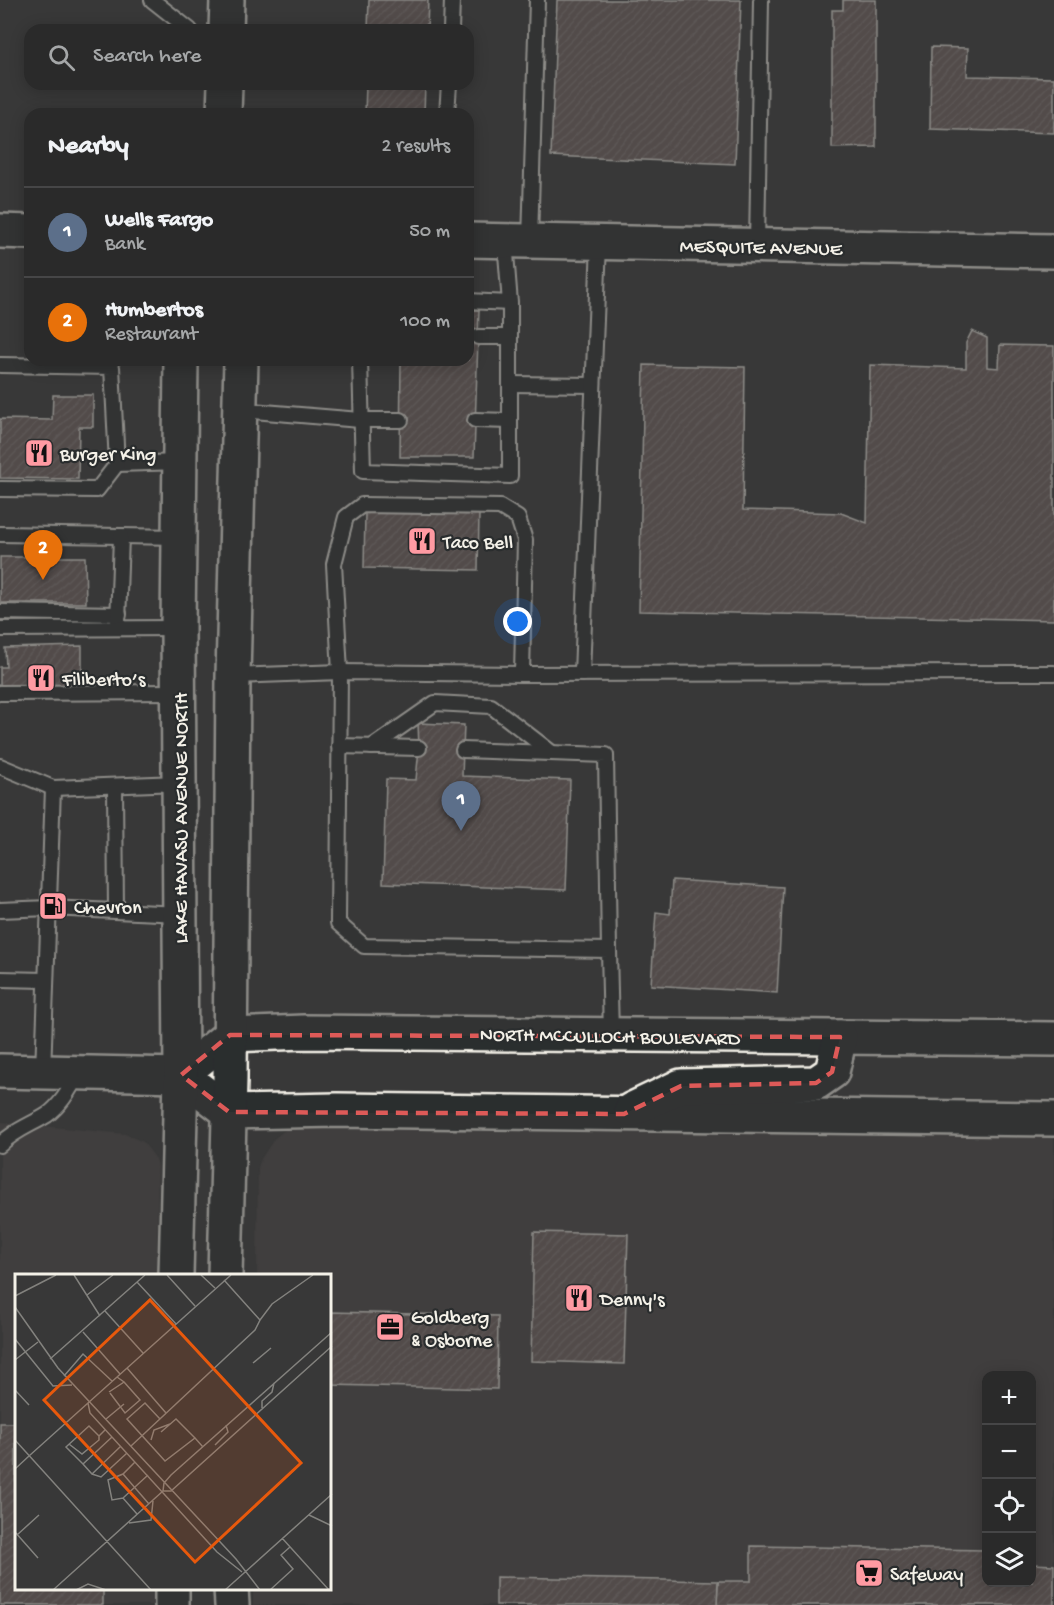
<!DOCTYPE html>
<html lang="en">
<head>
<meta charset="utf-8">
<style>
	:root { --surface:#2a2a2a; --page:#323232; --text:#f1f3f6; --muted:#a5a7a8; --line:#464647; --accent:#ff9aa2 }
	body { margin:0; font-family:"Gochi Hand",sans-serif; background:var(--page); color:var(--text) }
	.controls { position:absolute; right:18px; bottom:18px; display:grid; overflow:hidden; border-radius:12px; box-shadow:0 3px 15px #0003 }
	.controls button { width:54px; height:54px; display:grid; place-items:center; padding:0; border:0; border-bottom:2px solid var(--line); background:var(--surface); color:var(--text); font:30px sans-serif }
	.you { position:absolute; left:518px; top:622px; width:21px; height:21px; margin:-15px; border:4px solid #fff; border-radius:50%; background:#1a73e8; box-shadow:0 0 0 9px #1a73e833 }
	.badge { display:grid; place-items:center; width:39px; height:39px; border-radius:50%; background:var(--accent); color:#fff; font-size:20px; font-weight:700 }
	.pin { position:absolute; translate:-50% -50px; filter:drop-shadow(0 2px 3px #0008) }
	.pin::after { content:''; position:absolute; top:32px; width:21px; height:18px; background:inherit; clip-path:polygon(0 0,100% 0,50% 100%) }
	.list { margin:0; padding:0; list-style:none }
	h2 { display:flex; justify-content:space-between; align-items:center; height:78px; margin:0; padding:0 24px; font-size:26px }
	h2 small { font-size:20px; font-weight:400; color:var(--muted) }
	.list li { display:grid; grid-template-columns:39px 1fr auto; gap:18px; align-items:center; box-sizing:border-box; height:90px; padding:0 24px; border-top:2px solid var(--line) }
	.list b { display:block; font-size:22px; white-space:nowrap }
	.list p { margin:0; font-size:20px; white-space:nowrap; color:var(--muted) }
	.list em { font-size:20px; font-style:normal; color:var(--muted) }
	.icon { flex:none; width:33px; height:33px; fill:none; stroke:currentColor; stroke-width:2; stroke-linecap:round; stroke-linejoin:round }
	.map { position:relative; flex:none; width:1054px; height:1605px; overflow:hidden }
	.search { position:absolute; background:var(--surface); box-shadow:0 3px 15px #0003; left:24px; top:24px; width:450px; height:66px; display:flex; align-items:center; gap:15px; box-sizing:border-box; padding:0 21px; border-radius:18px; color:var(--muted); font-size:22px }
	.panel { position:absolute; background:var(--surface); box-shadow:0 3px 15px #0003; left:24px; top:108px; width:450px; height:258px; border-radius:18px }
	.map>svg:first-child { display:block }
	.built { fill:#494544; fill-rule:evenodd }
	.building { fill:url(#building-hatch); stroke:#f4f1e8; stroke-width:1.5 }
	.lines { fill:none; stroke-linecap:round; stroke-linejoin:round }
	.service-casing { stroke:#f4f1e8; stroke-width:18 }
	.tertiary-casing { stroke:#f4f1e8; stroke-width:38 }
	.secondary-casing { stroke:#f4f1e8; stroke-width:38 }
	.service { stroke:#2a2d2e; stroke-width:14 }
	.tertiary { stroke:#2a2d2e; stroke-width:33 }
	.secondary { stroke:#2a2d2e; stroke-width:33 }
	.marked { fill:none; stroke:#de5a58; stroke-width:4.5; stroke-dasharray:12 8; stroke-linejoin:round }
	.labels { text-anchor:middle; stroke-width:4.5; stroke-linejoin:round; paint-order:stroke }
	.street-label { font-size:20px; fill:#f4f1e8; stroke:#2a2d2e }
	.poi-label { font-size:20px; fill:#f4f1e8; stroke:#2a2d2e; text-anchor:start }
	.inset-road { fill:none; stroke:#83827e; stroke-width:1.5 }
	.view { fill:#e8590c; fill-opacity:0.15; stroke:#e8590c; stroke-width:3 }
	.inset-edge { fill:none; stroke:#f4f1e8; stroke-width:3 }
</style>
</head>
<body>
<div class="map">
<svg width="1054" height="1605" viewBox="0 0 1054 1605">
	<defs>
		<pattern id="building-hatch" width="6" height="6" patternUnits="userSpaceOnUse" patternTransform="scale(1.5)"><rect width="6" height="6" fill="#726361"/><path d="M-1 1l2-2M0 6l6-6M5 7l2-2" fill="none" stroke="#877a78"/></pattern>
	</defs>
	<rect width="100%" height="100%" fill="#383838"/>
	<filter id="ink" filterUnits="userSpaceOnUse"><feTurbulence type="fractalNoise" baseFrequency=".0167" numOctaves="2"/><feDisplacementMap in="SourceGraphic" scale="12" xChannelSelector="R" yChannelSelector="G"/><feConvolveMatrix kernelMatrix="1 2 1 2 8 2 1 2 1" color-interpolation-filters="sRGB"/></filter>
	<g filter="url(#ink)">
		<g class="built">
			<path d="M0 1122 125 1134 143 1142 156 1159 158 1166 157 1275H16V1588L154 1589V1605H0Z"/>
			<path d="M302 1123 1054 1136V1605H253V1589L330 1588V1275H257L258 1168 261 1159 274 1139 285 1130ZM986 1376H1032V1582H986Z"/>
		</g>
		<g class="building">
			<path d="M369 0H428L427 30H368Z"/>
			<path d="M557 0H741L735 164 551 156Z"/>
			<path d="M843 0H876V147L832 148V10H843Z"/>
			<path d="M931 47 968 48 967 76 1054 78V133L930 129Z"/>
			<path d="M366 84H425L424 114H365Z"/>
			<path d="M468 310H479L474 457H400L401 360H468Z"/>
			<path d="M972 331 987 338V367L999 368 1000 345 1054 346V620L639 611 644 365 745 367 743 510 841 513 867 523 870 365 966 368V343Z"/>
			<path d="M53 395H93V427H79L78 479 0 478V419L52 420Z"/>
			<path d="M365 512 479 514 478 570 364 568Z"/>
			<path d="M0 557H85L86 603H0Z"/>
			<path d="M82 646V689L0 690V667H6L5 648Z"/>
			<path d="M418 723 464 725 462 776 570 780 566 890 383 883 386 779 416 780 419 748Z"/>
			<path d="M672 880 783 887 777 993 651 985 656 912 670 914Z"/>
			<path d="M534 1232 628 1234 624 1364 531 1361Z"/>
			<path d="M330 1312 498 1316 497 1389 330 1385Z"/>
			<path d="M0 1423H16V1588H103V1605H0Z"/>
			<path d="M751 1546 986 1550V1582H1032V1564L1054 1565V1605H717L718 1581H751Z"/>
			<path d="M496 1577 718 1581 717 1605H496Z"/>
		</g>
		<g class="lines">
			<g class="service-casing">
				<g id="service">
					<path d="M152 0 190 30"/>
					<path d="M451 30 452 0"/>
					<path d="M447 114 449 84"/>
					<path d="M530 241 537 0"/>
					<path d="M757 246 761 0"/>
					<path d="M468 301 510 303 505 241"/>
					<path d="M478 337H509"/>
					<path d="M360 360 363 471 510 476V303"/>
					<path d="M0 365 112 367 117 464 180 462"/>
					<path d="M510 384 593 385"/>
					<path d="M240 410 360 420H401"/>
					<path d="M475 420 510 421"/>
					<path d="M0 489 97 490 117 464"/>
					<path d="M0 534 180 537"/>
					<path d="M0 612 119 614"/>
					<path d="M118 623 121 536"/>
					<path d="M0 629 178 628"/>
					<path d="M522 674 525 540 518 518 500 507 362 505 346 517 334 564 340 672 338 923 364 946 609 950 611 1035"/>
					<path d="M582 674 599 243"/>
					<path d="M233 676 340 672 522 674 1054 673"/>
					<path d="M0 693 178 692"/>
					<path d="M339 746 419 748"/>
					<path d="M372 747 435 703 491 706 552 753"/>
					<path d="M463 750 606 755 609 950"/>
					<path d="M0 766 53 788 178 783"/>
					<path d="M115 786 116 911"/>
					<path d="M0 910 49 908 181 914"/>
					<path d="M0 979 46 980"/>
					<path d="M43 1072 53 788"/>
					<path d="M0 1145C13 1131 31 1125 47 1115 61 1105 71 1088 78 1073"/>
				</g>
			</g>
			<g class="tertiary-casing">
				<g id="tertiary">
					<path d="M468 240 1054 251"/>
					<path d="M0 1071 181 1075"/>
				</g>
			</g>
			<g class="secondary-casing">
				<g id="secondary">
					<path d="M226 30 227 0"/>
					<path d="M224 114 225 84"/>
					<path d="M0 231 30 232"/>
					<path d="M1054 1039 304 1032 230 1035 181 1075 229 1112 337 1110 1054 1119"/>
					<path d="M631 1110 681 1086 816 1083 832 1072 840 1037"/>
					<path d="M176 1275 181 1075 178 628 181 360"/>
					<path d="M225 1275 230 1079 233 676 241 360"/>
					<path d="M231 1588 232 1605"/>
					<path d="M172 1605V1588"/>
				</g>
			</g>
			<use href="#service" class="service"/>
			<use href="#tertiary" class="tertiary"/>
			<use href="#secondary" class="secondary"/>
		</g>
	</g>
	<path d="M0 0H1054V1605H0ZM230 1035 840 1037 832 1072 816 1083 681 1086 624 1114 229 1112 181 1075Z" fill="#383838" fill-opacity=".55" fill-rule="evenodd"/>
	<path class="marked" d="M230 1035 840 1037 832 1072 816 1083 681 1086 624 1114 229 1112 181 1075Z"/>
	<defs>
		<g id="restaurant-square" transform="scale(1.5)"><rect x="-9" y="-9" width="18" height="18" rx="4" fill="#ff9aa2" stroke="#2a2d2e"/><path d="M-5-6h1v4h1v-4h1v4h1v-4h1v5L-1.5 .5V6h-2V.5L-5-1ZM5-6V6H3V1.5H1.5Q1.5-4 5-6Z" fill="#111"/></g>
		<g id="fuel-square" transform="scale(1.5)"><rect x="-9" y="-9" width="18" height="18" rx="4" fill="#ff9aa2" stroke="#2a2d2e"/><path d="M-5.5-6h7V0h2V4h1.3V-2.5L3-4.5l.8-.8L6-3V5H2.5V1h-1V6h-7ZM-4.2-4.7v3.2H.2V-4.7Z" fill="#111"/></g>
		<g id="office-square" transform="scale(1.5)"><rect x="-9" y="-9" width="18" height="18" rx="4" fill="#ff9aa2" stroke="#2a2d2e"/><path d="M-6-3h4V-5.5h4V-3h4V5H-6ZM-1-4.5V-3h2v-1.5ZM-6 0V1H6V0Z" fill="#111"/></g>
		<g id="supermarket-square" transform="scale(1.5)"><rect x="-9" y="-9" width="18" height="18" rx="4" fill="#ff9aa2" stroke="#2a2d2e"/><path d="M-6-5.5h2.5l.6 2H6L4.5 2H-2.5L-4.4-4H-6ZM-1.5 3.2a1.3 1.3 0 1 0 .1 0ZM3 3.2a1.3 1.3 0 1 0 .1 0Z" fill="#111"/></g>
	</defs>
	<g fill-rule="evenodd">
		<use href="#restaurant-square" x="39" y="453"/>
		<use href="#restaurant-square" x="422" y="541"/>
		<use href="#restaurant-square" x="41" y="678"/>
		<use href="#fuel-square" x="53" y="906"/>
		<use href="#restaurant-square" x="579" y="1298"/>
		<use href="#office-square" x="390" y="1327"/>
		<use href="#supermarket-square" x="869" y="1573"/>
	</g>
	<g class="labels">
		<g class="street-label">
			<text transform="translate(761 246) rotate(1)" y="7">MESQUITE AVENUE</text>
			<text transform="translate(180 818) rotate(-90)" y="7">LAKE HAVASU AVENUE NORTH</text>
			<text transform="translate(610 1035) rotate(1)" y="7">NORTH MCCULLOCH BOULEVARD</text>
		</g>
		<g class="poi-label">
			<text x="60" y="460">Burger King</text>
			<text x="443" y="548">Taco Bell</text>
			<text x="62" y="685">Filiberto’s</text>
			<text x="74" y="913">Chevron</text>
			<text x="600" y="1305">Denny's</text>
			<text x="411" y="1323">Goldberg<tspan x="411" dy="23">&amp; Osborne</tspan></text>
			<text x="890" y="1580">Safeway</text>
		</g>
	</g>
	<g transform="translate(15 1274)">
		<rect width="316" height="316" fill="#383838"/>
		<path class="inset-road" d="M59 1 85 42M152 1 180 32M186 1 200 14M122 8 161 50M72 21 98 1M0 22 41 1M0 33 43 94 221 285 245 316M90 37 128 79M245 46 257 30 298 1M68 58 105 100M317 58 156 201 149 209 148 217H156L317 72M0 65 38 112 57 111M35 85 130 1M0 86 23 68M238 89 256 74M112 94 151 139M49 102 68 80 97 107M0 116 14 131M94 118 109 108 102 103M95 119 110 139 125 126 109 108M73 129 216 1M73 129 75 139 202 278 227 298M247 134V127L257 118 259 109M91 145 109 130M145 145 130 129 112 145 150 187 180 164 188 173M146 158 161 145 180 164M97 163 68 190 77 200 86 203 112 179M0 166 136 316M136 166 139 156 155 150M54 170 67 180 84 166V162M200 171 213 158 211 151M116 172 240 56 245 46 209 6M14 182 73 129M120 188 108 200 93 206 97 226 108 224 122 240M68 190 51 173 74 152 84 162 90 156M0 195 14 182M77 200 106 172M108 200 134 230M108 224 133 201M294 241 317 252M114 249 136 246 138 227M0 258 23 284M2 261 24 241M267 264 314 316M229 299 317 220M38 316 148 217M61 316 73 310 91 316M210 316 229 299M255 316 278 295 266 281 275 273"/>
		<path class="view" d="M135 26 286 189 180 288 29 126Z"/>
		<rect width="316" height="316" class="inset-edge"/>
	</g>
</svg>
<div class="controls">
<button>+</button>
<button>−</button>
<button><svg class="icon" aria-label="locate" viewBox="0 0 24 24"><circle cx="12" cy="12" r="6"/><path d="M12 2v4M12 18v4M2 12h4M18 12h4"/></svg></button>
<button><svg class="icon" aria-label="layers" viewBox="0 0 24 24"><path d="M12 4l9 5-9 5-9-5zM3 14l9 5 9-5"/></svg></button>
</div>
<div class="you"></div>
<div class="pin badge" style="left:461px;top:831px;background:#5c6f8a">1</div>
<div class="pin badge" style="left:43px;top:580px;background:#e8710a">2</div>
<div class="search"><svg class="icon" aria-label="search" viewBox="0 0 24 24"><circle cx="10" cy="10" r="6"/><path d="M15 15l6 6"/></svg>Search here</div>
<section class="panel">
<h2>Nearby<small>2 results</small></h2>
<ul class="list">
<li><span class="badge" style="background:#5c6f8a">1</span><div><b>Wells Fargo</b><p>Bank</p></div><em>50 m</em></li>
<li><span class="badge" style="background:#e8710a">2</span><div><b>Humbertos</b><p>Restaurant</p></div><em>100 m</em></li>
</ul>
</section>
</div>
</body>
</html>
